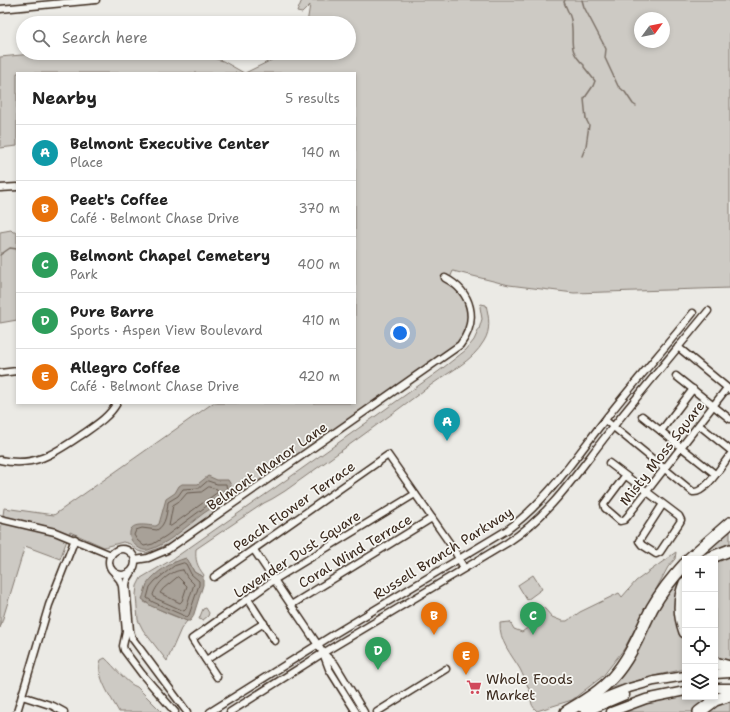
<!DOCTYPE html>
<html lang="en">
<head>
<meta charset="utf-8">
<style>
	:root { --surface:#fff; --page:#f2f2f2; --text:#222; --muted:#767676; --line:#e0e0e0; --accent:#d1495b }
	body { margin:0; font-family:"Shantell Sans",sans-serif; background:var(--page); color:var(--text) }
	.controls { position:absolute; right:12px; bottom:12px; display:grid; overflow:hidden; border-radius:0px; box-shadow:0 2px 6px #0003 }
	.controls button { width:36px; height:36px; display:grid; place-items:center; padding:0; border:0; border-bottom:1px solid var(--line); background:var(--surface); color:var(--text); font:20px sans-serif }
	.compass { position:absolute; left:634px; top:12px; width:36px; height:36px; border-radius:50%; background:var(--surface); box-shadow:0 2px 6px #0003; rotate:57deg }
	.you { position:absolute; left:400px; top:333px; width:14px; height:14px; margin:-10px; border:3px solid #fff; border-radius:50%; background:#1a73e8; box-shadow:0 0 0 6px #1a73e833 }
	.badge { display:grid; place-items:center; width:26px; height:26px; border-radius:50%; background:var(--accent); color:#fff; font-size:13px; font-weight:700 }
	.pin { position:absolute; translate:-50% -33px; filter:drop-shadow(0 1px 2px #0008) }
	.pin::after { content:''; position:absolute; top:21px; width:14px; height:12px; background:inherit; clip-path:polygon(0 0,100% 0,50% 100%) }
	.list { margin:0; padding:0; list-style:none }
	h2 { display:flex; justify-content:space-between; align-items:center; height:52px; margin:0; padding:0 16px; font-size:17px }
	h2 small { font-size:13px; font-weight:400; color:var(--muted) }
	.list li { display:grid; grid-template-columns:26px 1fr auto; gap:12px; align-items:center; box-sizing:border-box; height:56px; padding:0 16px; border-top:1px solid var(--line) }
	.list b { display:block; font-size:15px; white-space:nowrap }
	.list p { margin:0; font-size:13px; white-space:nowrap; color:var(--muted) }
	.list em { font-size:13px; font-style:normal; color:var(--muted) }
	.icon { flex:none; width:22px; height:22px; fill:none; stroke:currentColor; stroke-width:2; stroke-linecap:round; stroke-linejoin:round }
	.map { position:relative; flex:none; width:730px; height:712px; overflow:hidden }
	.search { position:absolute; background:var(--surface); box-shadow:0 2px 6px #0003; left:16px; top:16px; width:340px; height:44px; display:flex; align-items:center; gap:10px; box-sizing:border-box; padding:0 14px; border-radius:22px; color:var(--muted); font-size:15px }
	.panel { position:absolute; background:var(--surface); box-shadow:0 2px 6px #0003; left:16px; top:72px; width:340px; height:332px; border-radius:0px }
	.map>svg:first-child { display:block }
	.green { fill:#cdcac4; stroke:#847a71; fill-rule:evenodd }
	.water { fill:#a8a198; stroke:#7c7167 }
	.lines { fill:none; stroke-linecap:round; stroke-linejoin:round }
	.shore { stroke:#675a4f; stroke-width:1 }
	.stream { stroke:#7c7167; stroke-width:1.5 }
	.minor-casing { stroke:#3b2a1e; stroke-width:9 }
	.secondary-casing { stroke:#3b2a1e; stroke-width:11 }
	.motorway-casing { stroke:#3b2a1e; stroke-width:14 }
	.minor { stroke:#f6f6f2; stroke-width:6 }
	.secondary { stroke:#f6f6f2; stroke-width:8 }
	.motorway { stroke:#f6f6f2; stroke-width:11 }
	.labels { text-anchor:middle; stroke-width:3.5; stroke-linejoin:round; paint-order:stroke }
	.street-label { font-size:14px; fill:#3b2a1e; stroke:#f6f6f2 }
	.poi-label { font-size:14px; fill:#3b2a1e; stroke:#f6f6f2; text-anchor:start }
</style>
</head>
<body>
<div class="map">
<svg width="730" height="712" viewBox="0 0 730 712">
	<rect width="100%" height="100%" fill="#ebeae5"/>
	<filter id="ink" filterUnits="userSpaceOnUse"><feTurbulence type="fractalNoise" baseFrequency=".025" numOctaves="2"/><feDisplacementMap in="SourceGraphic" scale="8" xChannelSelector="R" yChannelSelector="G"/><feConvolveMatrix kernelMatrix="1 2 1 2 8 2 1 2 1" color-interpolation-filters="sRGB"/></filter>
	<g filter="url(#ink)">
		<g class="green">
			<path d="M302 0H730V288L574 293 509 285 453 271 448 283C453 286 459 290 462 295 470 309 470 328 459 341 457 344 453 346 450 349L169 544 146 553 138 551 130 544 123 542 104 547 70 532 60 559 25 546 0 628V527L2 523 4 508 54 515 213 403H355V73H245L286 53H349V23H307L310 5 302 13 297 12ZM640 18H664V42H640Z"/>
			<path d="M43 53H198L223 61 244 73H17V146L0 148V57Z"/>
			<path d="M11 230 13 232H17V320L0 323V232Z"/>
			<path d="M481 304 486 305C489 317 491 330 484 341 472 362 450 371 431 385 383 421 334 456 285 491L272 499 264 503 196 549C195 560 197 566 204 575L203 577 194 572 190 563 184 559 178 562H173L144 602 169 614 187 621 181 629 167 661 143 630 138 620 136 595 137 586 141 578 173 559 279 485 439 371 466 350 474 340 479 329 482 319 480 307Z"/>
			<path d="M730 527V545C716 547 705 559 693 559Z"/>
			<path d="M676 552 675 559 668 567 624 649 603 676 572 700 537 711C528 703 533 699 529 689 526 682 523 675 520 669 511 654 499 641 500 623L510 622 514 629 522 632C528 627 534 625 538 618L534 613 533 608 535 603 545 609 552 617 562 621H567L580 612 619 593 622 597 636 581Z"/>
			<path d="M730 556V662L715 656V559Z"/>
			<path d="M685 568V575L682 579 676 606V622L685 640V669L658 675 609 689 656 609Z"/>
			<path d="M533 575 542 589 527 600 518 585Z"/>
			<path d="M206 608 209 613 208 616 203 620 199 619 203 609Z"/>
			<path d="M105 658C114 666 127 684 137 687L162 712H119C111 697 95 676 101 660Z"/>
			<path d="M685 694V697H707L708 700 694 712H622L656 700Z"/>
			<path d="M730 700V712H706L715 705Z"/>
		</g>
		<g class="water">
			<path d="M208 476 217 480H228L231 485V493C223 501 213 507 204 513 188 525 167 545 148 550 141 552 131 543 130 536 128 520 148 526 156 526L159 524 166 499 175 493 179 486 182 484H198Z"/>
			<path d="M186 558 188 560 194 572 203 577V585L193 617 190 621H187L151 606 142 599C144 595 145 589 147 584 155 572 172 562 186 558Z"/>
		</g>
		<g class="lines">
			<g class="shore">
				<path d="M208 481 217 484H226L227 491 166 536 153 544 144 546 137 540 134 535 136 530 142 528 157 530C166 525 167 512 168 502L178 496 183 489 199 488Z"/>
				<path d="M209 487 217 489 218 492 171 526H169L173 505 181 500 187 493 201 492Z"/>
				<path d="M184 563 186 564 191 574 199 581V585L189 615 187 617 153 602 147 598 150 587 155 581 174 566Z"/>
				<path d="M183 570 187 577 194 584 186 609 184 611 155 598 153 595C156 584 171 570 183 570Z"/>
				<path d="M178 577 187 586 182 601 180 603 160 593 163 589Z"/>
			</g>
			<g class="stream">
				<path d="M565 0 564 2C566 8 570 14 571 20 575 40 566 49 584 65V67L595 81 593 86 584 99 586 119 589 125 586 146 582 156"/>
				<path d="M582 0 584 7 606 49 605 58 618 86 625 92 633 104 636 106"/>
				<path d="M0 255 10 248 17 249"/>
			</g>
			<g class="minor-casing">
				<g id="minor">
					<path d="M0 9 96 0"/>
					<path d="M0 188 17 187"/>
					<path d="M678 347 730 390"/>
					<path d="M0 373 17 371"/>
					<path d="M676 376 730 419"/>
					<path d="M642 416 715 474"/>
					<path d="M605 420 693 492C705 494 722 465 730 455"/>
					<path d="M699 425 730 450"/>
					<path d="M661 431 693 389"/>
					<path d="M0 460C35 468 55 453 83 434 96 425 109 417 117 403"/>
					<path d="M609 463 679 516 681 520 680 522 660 552 656 554 642 545 639 541 663 504"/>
					<path d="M625 476 604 504 605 508 620 521 624 520 627 517 727 388"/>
					<path d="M0 519 55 532 111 555"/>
					<circle cx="122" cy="562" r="13"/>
					<path d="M254 550 318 645 323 653 329 669 356 712"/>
					<path d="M135 560 148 558 167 550 460 345C479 320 472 292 445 278"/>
					<path d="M132 572 127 580 126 585 130 631 132 638 187 712"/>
					<path d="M115 574 120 580 122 586 126 632 123 646 124 650 142 674 175 712"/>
					<path d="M214 577 388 455 453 548 464 568"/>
					<path d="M248 599 275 641"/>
					<path d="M291 605 432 518"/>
					<path d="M324 654 335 664 364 712"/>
					<path d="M206 660 264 623"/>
					<path d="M217 677 192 639 274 580 415 494"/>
					<path d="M22 696 53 706 64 712"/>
					<path d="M17 712 49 605 75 539"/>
					<path d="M210 712 336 633 507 530C547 501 574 459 604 421 633 384 664 349 693 313"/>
					<path d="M230 712 323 653 507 543C552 514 580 468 613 427 644 388 676 350 708 311"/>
					<path d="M377 712 446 669"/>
				</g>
			</g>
			<g class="secondary-casing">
				<g id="secondary">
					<path d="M715 674 730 673"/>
					<path d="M715 688H730"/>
					<path d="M581 707 629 688 654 681 685 676"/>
					<path d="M585 712 625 695"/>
					<path d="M611 712 646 699 685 691"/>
				</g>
			</g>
			<g class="motorway-casing">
				<g id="motorway">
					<path d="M689 559 730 523"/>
					<path d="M707 559 730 550"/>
					<path d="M685 583C678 600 679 616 685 632"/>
					<path d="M715 663 730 667"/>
					<path d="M566 712C582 702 600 692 613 677 631 657 640 632 652 608 661 592 673 577 685 564"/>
					<path d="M699 712 715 700 730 695"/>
				</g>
			</g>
			<use href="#minor" class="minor"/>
			<use href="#secondary" class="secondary"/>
			<use href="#motorway" class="motorway"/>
		</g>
	</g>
	<defs>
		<g id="supermarket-bare" transform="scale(1.2)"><path d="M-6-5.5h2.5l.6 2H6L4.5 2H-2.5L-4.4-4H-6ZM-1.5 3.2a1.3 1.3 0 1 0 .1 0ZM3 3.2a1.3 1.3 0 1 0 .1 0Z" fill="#d1495b" stroke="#f6f6f2" stroke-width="2.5" paint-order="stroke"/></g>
	</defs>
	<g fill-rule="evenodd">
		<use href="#supermarket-bare" x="474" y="687"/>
	</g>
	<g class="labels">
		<g class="street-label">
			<text transform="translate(662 453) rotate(-52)" y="5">Misty Moss Square</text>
			<text transform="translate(267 466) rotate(-35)" y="5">Belmont Manor Lane</text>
			<text transform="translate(294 506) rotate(-35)" y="5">Peach Flower Terrace</text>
			<text transform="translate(355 551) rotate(-31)" y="5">Coral Wind Terrace</text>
			<text transform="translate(443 553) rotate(-32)" y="5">Russell Branch Parkway</text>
			<text transform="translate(297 554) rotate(-33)" y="5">Lavender Dust Square</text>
		</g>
		<g class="poi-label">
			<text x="486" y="684">Whole Foods<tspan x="486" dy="16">Market</tspan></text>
		</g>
	</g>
</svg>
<div class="controls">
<button>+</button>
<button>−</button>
<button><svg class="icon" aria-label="locate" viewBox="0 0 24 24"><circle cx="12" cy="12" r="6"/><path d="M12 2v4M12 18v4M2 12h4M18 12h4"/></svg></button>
<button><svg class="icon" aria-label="layers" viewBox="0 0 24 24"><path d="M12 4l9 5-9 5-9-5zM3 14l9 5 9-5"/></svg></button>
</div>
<svg class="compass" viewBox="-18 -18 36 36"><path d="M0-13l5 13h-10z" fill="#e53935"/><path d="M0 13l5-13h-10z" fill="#767676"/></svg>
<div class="you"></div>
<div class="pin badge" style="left:447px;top:441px;background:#0f9aa8">A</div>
<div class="pin badge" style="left:434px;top:635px;background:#e8710a">B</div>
<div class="pin badge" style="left:533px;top:635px;background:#2e9e5b">C</div>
<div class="pin badge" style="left:378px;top:670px;background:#2e9e5b">D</div>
<div class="pin badge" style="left:466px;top:675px;background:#e8710a">E</div>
<div class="search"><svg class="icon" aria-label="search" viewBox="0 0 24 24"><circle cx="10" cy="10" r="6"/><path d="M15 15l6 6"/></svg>Search here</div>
<section class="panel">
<h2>Nearby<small>5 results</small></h2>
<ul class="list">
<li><span class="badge" style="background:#0f9aa8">A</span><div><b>Belmont Executive Center</b><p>Place</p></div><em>140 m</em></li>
<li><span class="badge" style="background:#e8710a">B</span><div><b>Peet's Coffee</b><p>Café · Belmont Chase Drive</p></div><em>370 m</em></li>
<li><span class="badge" style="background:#2e9e5b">C</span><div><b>Belmont Chapel Cemetery</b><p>Park</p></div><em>400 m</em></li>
<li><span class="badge" style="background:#2e9e5b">D</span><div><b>Pure Barre</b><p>Sports · Aspen View Boulevard</p></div><em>410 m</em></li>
<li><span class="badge" style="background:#e8710a">E</span><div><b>Allegro Coffee</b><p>Café · Belmont Chase Drive</p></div><em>420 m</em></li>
</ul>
</section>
</div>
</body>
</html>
